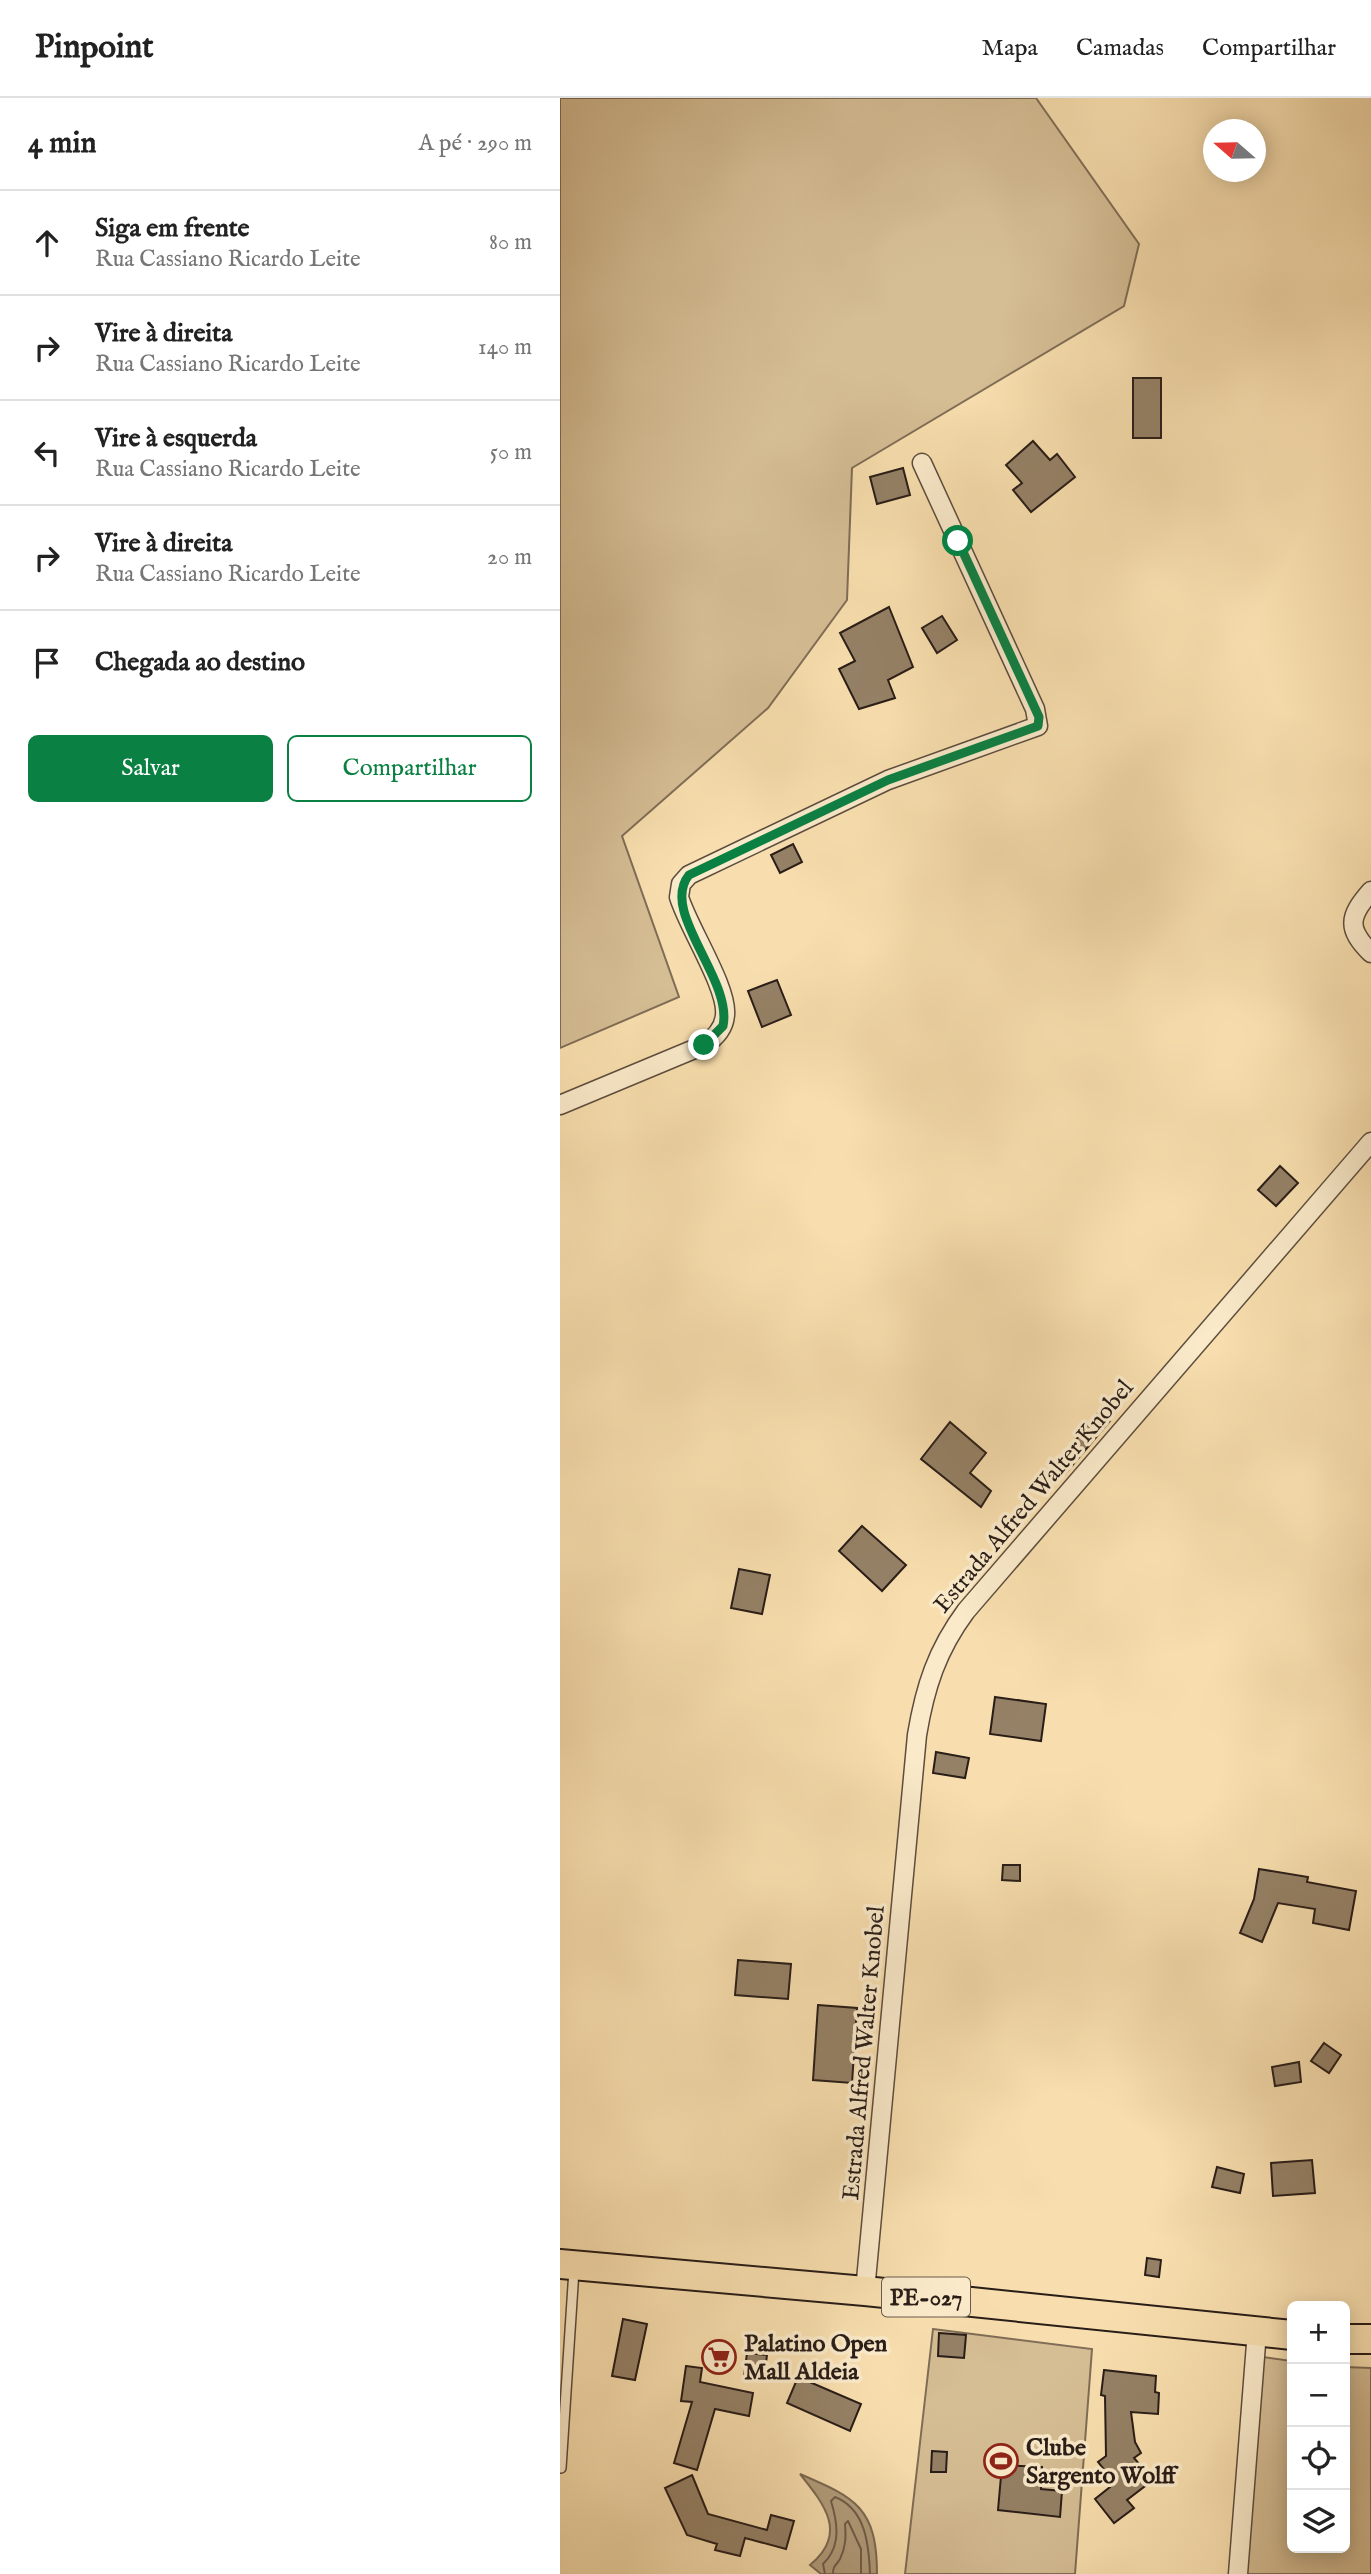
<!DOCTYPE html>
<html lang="pt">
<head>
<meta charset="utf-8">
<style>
	:root { --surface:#fff; --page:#f6f6f6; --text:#222; --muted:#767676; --line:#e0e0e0; --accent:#0b8043 }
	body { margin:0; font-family:"IM FELL English",serif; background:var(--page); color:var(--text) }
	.controls { position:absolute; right:21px; bottom:21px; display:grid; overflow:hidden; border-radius:10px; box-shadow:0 4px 18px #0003 }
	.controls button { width:63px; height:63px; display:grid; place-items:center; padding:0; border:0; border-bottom:2px solid var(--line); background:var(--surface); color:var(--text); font:35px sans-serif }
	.compass { position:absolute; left:643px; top:21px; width:63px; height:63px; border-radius:50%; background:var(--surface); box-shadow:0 4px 18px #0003; rotate:290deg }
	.stop { position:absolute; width:21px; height:21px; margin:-16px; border:5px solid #0b8043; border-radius:50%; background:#fff }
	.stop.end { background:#0b8043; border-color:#fff; box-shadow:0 2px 7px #0008 }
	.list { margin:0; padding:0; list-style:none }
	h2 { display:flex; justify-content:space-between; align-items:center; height:91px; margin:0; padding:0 28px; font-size:30px }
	h2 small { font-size:23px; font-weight:400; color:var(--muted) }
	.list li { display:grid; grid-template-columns:46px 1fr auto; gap:21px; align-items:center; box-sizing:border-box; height:105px; padding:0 28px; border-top:2px solid var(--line) }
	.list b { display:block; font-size:26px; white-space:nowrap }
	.list p { margin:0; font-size:23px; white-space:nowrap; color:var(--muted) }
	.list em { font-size:23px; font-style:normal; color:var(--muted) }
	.actions { display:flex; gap:14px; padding:21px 28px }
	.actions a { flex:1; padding:16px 0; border:2px solid var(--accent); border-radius:10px; text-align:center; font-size:24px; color:var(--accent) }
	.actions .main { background:var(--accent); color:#fff }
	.icon { flex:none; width:38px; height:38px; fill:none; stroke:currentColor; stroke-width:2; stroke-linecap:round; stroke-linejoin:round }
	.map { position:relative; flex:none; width:811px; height:2476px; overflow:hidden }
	header { display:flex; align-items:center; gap:42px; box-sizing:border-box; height:98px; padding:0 35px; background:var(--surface); border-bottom:2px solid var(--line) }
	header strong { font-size:33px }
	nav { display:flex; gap:38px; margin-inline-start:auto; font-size:24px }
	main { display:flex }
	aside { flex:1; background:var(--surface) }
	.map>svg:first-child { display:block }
	.green { fill:#d5bd94; stroke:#7f6d56; stroke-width:2 }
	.water { fill:#b29c7b; stroke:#7b6953; stroke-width:2 }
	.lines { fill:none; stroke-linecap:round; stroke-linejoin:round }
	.shore { stroke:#6e5c4a; stroke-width:2 }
	.building { fill:#958166; stroke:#291d18; stroke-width:2 }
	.service-casing { stroke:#5d4d3e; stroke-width:12 }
	.minor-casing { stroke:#5d4d3e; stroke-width:21 }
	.primary-casing { stroke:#291d18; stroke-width:32 }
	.service { stroke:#faeaca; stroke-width:9 }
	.minor { stroke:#faeaca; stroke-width:18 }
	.primary { stroke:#f8deae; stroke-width:28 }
	.route { stroke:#0b8043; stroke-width:9 }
	.labels { text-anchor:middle; stroke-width:7; stroke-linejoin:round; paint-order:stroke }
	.shield { fill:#faeaca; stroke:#685a4d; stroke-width:2 }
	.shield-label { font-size:23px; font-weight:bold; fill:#291d18 }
	.street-label { font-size:24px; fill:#291d18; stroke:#faeaca }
	.poi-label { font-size:24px; font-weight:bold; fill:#291d18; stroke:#faeaca; text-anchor:start }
</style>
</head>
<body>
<header>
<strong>Pinpoint</strong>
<nav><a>Mapa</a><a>Camadas</a><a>Compartilhar</a></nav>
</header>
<main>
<aside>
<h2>4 min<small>A pé · 290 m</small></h2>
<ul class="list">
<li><svg class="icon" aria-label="ahead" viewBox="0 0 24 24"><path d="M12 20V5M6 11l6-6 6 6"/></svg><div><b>Siga em frente</b><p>Rua Cassiano Ricardo Leite</p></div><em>80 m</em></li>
<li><svg class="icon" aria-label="right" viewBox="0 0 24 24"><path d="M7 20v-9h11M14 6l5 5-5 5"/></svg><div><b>Vire à direita</b><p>Rua Cassiano Ricardo Leite</p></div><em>140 m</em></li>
<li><svg class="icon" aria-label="left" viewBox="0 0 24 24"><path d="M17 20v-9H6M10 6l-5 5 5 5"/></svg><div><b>Vire à esquerda</b><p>Rua Cassiano Ricardo Leite</p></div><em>50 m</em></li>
<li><svg class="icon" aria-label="right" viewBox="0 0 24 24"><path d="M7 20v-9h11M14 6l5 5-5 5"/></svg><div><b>Vire à direita</b><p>Rua Cassiano Ricardo Leite</p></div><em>20 m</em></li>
<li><svg class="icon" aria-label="arrive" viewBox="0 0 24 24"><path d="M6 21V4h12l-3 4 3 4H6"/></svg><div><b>Chegada ao destino</b></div></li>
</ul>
<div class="actions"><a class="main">Salvar</a><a>Compartilhar</a></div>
</aside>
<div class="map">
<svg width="811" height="2476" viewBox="0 0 811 2476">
	<rect width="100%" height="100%" fill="#f8deae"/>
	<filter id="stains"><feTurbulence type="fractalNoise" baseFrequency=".00286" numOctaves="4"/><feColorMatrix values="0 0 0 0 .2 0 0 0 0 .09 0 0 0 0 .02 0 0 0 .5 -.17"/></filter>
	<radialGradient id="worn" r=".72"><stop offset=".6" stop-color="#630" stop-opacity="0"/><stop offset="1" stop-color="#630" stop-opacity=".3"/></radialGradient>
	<g class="green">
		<path d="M0 0H476L579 146 564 208 292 370 287 502 208 610 62 738 119 899 0 950Z"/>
		<path d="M373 2231 532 2251 515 2476H345Z"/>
		<path d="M703 2259 732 2263V2450H785V2269L811 2270V2476H684Z"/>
	</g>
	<path class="water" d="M240 2376C296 2400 317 2410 317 2476H261L250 2467C288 2436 265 2407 240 2376Z"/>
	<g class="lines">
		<g class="shore">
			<path d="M265 2476 263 2466C281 2449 278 2426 271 2403L275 2399C306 2411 309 2448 310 2476"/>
			<path d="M273 2476C273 2467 276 2468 280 2461 286 2449 286 2438 285 2426L288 2423 301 2451V2476"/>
		</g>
	</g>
	<g class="building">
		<rect x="573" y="280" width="28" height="60"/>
		<path d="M473 343 490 362 497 356 515 379 471 414 453 392 462 385 446 367Z"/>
		<path d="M343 370 350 397 317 406 310 379Z"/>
		<path d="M329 509 353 569 328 582 335 600 299 611 279 571 295 563 280 535Z"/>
		<path d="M382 518 397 542 377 555 362 530Z"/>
		<path d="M233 746 242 764 220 775 211 757Z"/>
		<path d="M217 882 231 917 202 929 188 893Z"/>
		<path d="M720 1068 738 1085 716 1108 698 1092Z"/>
		<path d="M539 1314 550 1323 505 1376 495 1367Z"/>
		<path d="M390 1324 426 1355 410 1375 431 1393 421 1409 361 1361Z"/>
		<path d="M302 1428 346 1467 322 1493 279 1453Z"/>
		<path d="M179 1471 210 1477 202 1516 171 1510Z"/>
		<path d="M435 1599 486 1606 481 1643 430 1636Z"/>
		<path d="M376 1654 409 1660 405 1680 373 1675Z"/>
		<path d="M443 1767H460V1783L442 1782Z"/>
		<path d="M699 1771 748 1779 747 1784 796 1793 789 1832 753 1825 755 1811 718 1805 702 1844 680 1835 694 1801Z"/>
		<path d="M178 1862 231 1866 228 1901 175 1897Z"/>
		<path d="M258 1907 297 1910 292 1985 253 1982Z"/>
		<path d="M764 1945 781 1957 769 1975 751 1963Z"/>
		<path d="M739 1964 741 1984 715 1988 712 1969Z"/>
		<path d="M752 2062 755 2095 713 2098 711 2065Z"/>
		<path d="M657 2069 684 2076 680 2095 652 2089Z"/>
		<path d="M587 2160 601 2162 599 2179 585 2177Z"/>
		<path d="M63 2221 87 2226 75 2282 52 2278Z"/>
		<path d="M379 2235 406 2237 404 2260 378 2258Z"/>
		<path d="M187 2255 207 2257 204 2281 184 2279Z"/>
		<path d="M126 2268 142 2270 140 2284 193 2295 189 2318 155 2311 137 2372 114 2365 132 2304 121 2303Z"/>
		<path d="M544 2272 596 2278 595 2294 599 2295 598 2316 571 2314 575 2344 581 2355 574 2360 593 2382 567 2402 574 2410 554 2425 535 2401 555 2385 538 2364 546 2358 545 2298 541 2297Z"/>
		<path d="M238 2279 301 2306 290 2333 227 2305Z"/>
		<path d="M372 2353 387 2354 386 2374H371Z"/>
		<path d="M442 2367 482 2369 481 2391 502 2393 500 2419 438 2412Z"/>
		<path d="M132 2377 148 2416 207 2432 211 2417 234 2423 226 2451 185 2440 180 2458 155 2452 157 2446 127 2437 105 2390Z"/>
	</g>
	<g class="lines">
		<g class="service-casing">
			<path id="service" d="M1 2370 14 2172"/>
		</g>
		<g class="minor-casing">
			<g id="minor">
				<path d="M811 793C788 819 787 831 811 855"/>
				<path d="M0 1007 144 947C155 940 164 931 165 917 168 890 128 829 119 799L121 786 129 777 328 682 478 628 475 611 362 365"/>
				<path d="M305 2193 357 1637C365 1589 377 1552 406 1513L811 1044"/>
				<path d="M678 2476 697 2233"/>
			</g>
		</g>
		<g class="primary-casing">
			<g id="primary">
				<path d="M0 2166 305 2193 732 2237"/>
				<path d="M785 2241H811"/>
			</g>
		</g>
		<use href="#service" class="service"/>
		<use href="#minor" class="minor"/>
		<use href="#primary" class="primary"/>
	</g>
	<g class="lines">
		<path class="route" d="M144 947 163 928C173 881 99 814 129 777L328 682 478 628 479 619 398 443"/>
	</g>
	<defs>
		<g id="supermarket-ring" transform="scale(1.75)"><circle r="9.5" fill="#faeaca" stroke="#8f2418" stroke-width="1.5"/><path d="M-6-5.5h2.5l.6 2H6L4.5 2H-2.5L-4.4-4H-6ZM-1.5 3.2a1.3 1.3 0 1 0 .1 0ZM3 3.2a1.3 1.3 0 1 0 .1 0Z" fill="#8f2418"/></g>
		<g id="stadium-ring" transform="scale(1.75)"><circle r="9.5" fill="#faeaca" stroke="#8f2418" stroke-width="1.5"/><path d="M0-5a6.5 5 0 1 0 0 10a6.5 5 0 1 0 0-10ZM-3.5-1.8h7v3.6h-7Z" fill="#8f2418"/></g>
	</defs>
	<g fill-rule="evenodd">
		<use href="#supermarket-ring" x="159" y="2259"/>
		<use href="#stadium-ring" x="441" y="2363"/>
	</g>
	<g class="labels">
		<rect class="shield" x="322" y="2179.5" width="88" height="39" rx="5"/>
		<g class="shield-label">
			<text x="366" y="2207">PE-027</text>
		</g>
		<g class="street-label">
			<text transform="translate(473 1398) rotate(-50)" y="8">Estrada Alfred Walter Knobel</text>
			<text transform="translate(303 1955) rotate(-85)" y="8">Estrada Alfred Walter Knobel</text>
		</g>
		<g class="poi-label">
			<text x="184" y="2253">Palatino Open<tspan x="184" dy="28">Mall Aldeia</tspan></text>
			<text x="466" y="2357">Clube<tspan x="466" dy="28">Sargento Wolff</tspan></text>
		</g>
	</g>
	<rect width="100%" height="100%" filter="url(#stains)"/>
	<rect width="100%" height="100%" fill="url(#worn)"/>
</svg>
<div class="controls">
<button>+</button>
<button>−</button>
<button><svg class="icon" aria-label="locate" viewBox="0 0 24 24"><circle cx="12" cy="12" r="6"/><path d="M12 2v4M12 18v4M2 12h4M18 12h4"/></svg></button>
<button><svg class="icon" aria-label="layers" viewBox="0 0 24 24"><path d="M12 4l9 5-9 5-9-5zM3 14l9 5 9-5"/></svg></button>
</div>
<svg class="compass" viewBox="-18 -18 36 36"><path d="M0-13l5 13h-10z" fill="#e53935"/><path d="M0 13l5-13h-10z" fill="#767676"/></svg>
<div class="stop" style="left:398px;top:443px"></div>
<div class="stop end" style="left:144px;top:947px"></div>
</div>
</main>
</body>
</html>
